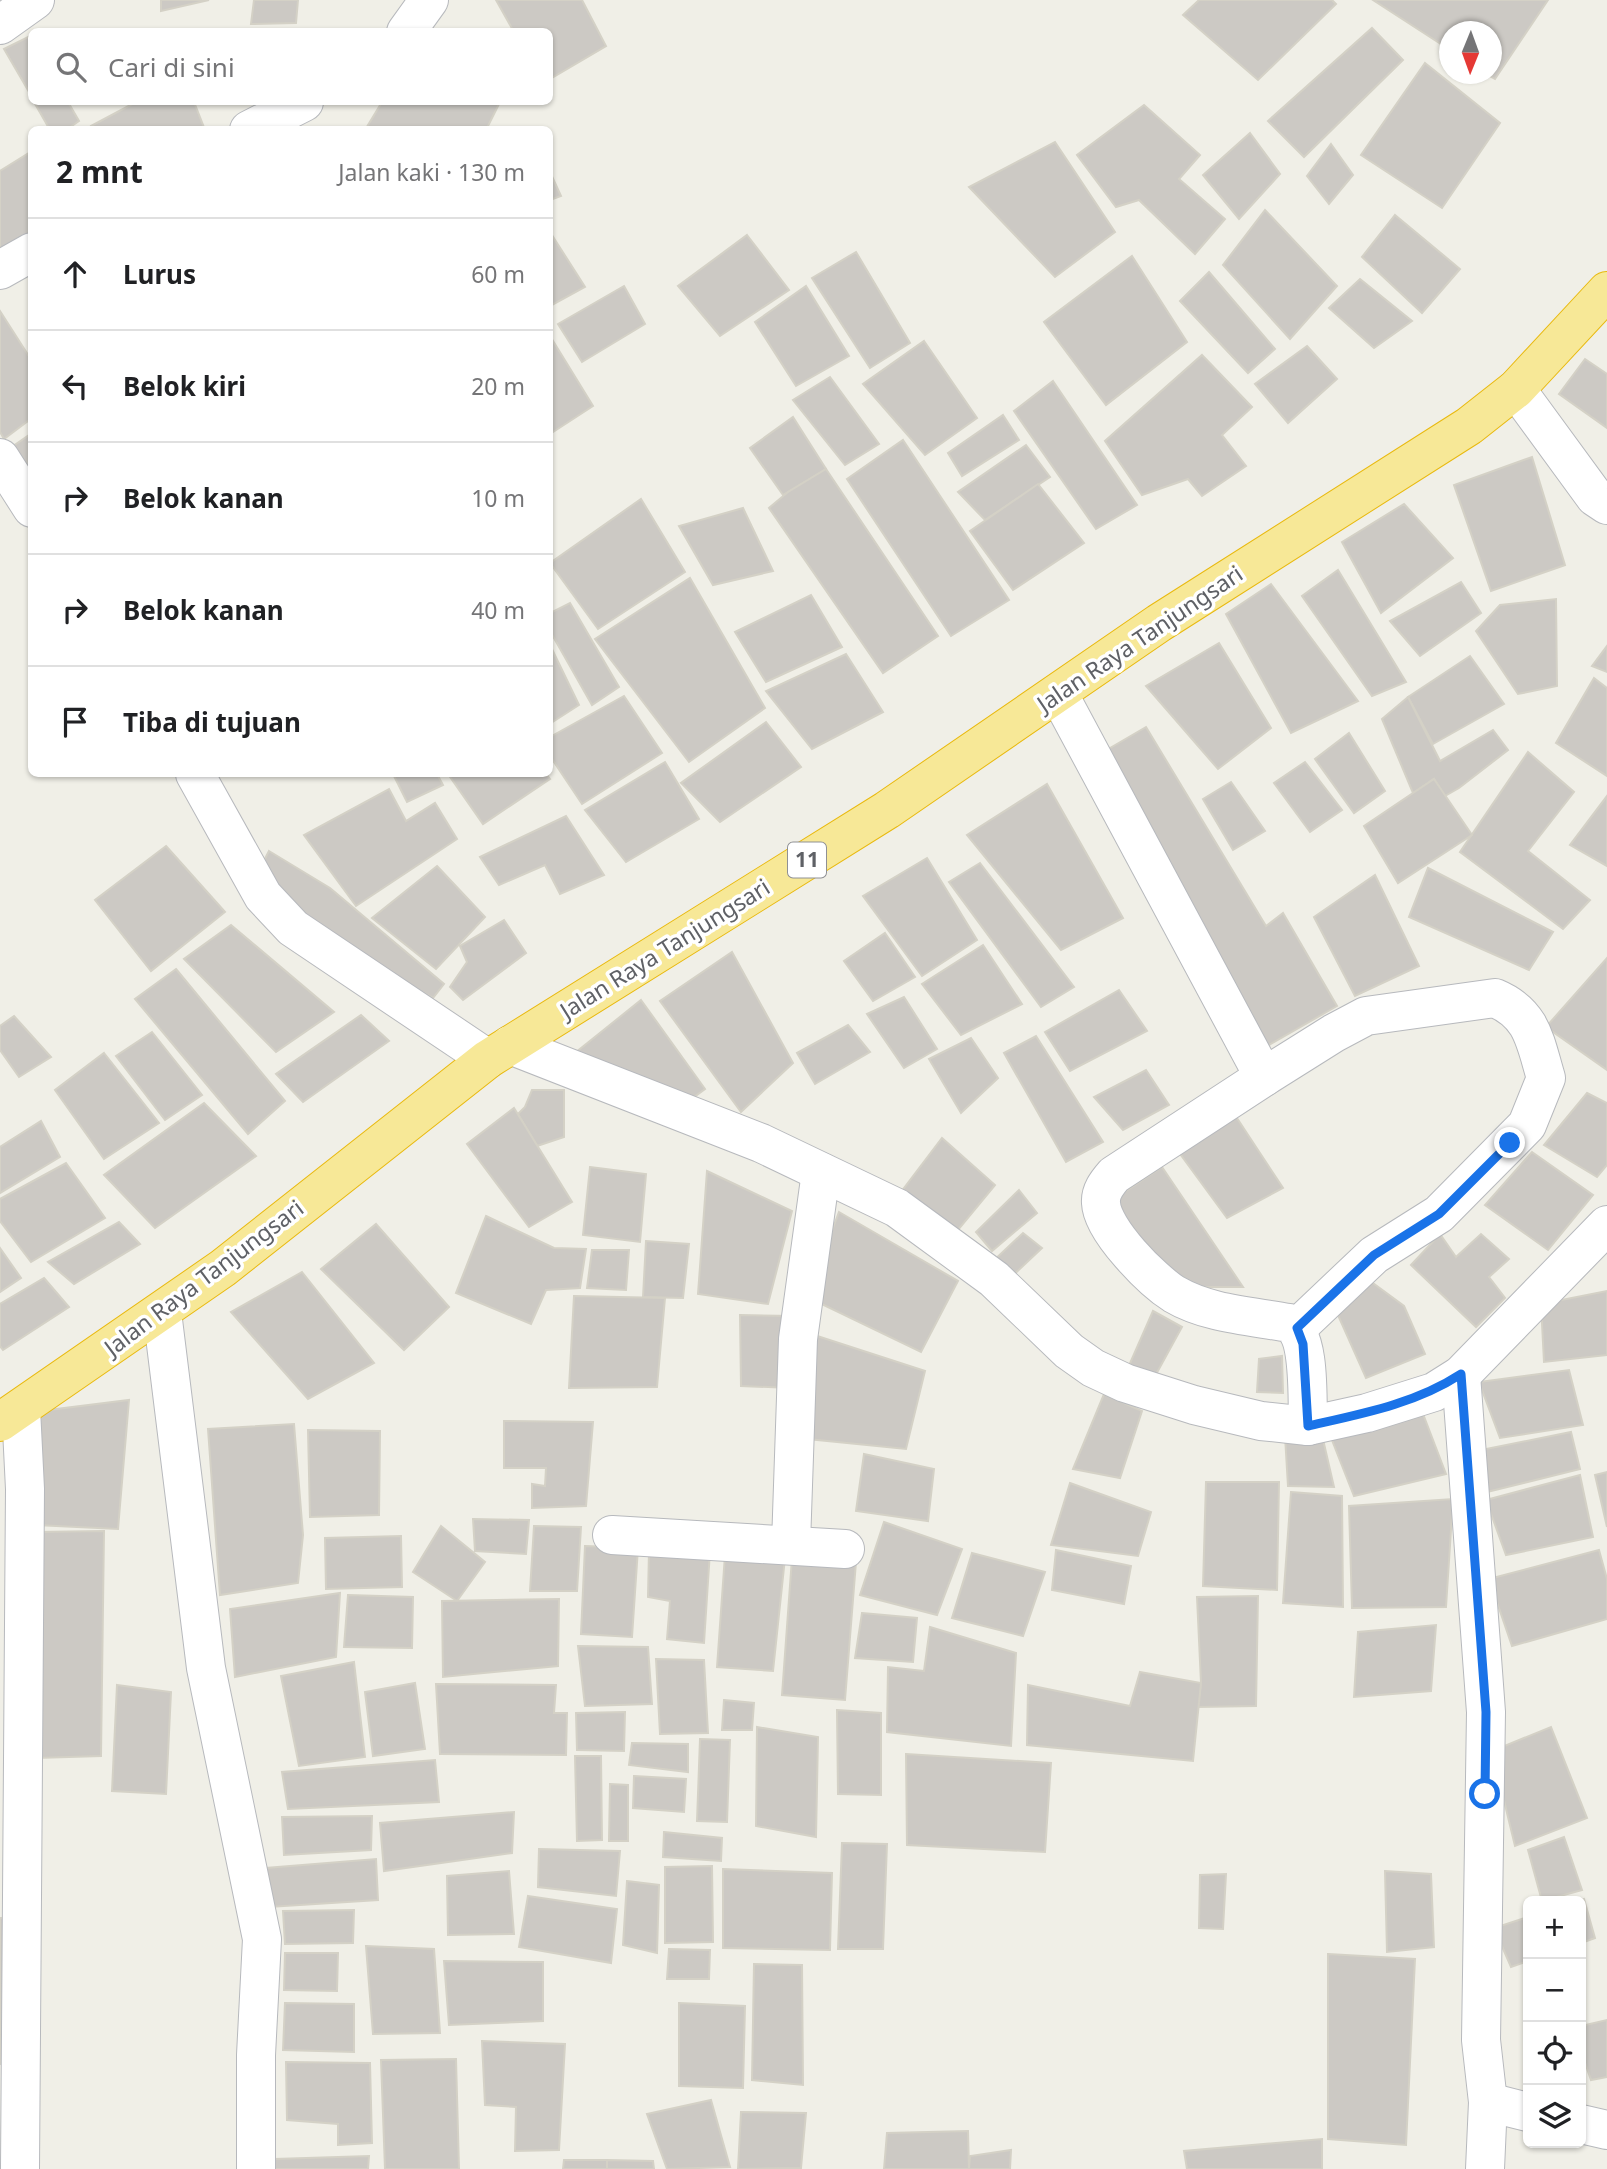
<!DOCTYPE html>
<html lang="id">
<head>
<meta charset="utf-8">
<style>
	:root { --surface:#fff; --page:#f2f2f2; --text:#202124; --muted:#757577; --line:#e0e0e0 }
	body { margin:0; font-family:"Noto Sans",sans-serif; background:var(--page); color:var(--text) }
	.controls { position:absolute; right:21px; bottom:21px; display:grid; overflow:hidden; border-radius:10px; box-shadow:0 2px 5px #0004 }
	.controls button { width:63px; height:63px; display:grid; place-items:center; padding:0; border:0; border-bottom:2px solid var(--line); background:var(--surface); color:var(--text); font:35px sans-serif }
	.compass { position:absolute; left:1439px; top:21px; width:63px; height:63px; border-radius:50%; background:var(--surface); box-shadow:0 2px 5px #0004; rotate:181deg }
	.stop { position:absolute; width:21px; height:21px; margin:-16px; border:5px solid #1a73e8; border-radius:50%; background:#fff }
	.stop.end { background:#1a73e8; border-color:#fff; box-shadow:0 2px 7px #0008 }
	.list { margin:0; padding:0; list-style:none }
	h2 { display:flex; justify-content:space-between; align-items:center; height:91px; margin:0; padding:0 28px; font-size:30px }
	h2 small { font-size:23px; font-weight:400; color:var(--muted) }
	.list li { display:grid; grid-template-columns:46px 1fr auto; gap:21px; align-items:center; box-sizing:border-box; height:112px; padding:0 28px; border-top:2px solid var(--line) }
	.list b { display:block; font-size:26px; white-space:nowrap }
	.list em { font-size:23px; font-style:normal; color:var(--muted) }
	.icon { flex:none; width:38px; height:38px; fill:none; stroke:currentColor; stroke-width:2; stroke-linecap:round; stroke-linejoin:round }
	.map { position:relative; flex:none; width:1607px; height:2169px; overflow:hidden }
	.search { position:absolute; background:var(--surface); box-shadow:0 2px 5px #0004; left:28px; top:28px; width:525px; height:77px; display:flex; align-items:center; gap:18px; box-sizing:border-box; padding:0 24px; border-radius:10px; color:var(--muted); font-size:26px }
	.panel { position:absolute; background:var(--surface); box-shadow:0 2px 5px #0004; left:28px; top:126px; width:525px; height:651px; border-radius:10px }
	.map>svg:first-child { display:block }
	.building { fill:#ccc9c4; stroke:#d4d1c6; stroke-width:2 }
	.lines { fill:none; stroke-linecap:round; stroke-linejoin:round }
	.minor-casing { stroke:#b7b9bd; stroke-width:40 }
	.highway-casing { stroke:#e9b90e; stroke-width:40 }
	.minor { stroke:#fff; stroke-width:38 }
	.highway { stroke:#f7e897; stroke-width:38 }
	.route { stroke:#1a73e8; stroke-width:9 }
	.labels { text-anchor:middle; stroke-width:7; stroke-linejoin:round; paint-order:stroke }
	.shield { fill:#fff; stroke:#8f9094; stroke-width:2 }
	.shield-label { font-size:21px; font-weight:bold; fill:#5f6166 }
	.street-label { font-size:23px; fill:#5f6166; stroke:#fff }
</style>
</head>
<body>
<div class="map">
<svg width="1607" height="2169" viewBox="0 0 1607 2169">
	<rect width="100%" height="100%" fill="#f0efe7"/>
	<g class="building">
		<path d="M161 0H209L161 11Z"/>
		<path d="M254 0H298L296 23 251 24Z"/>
		<path d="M496 0H582L606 46 550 79V32H514Z"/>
		<path d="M1199 0H1332L1336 4 1258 80 1183 15Z"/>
		<path d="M1373 0H1548L1495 79 1486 74H1492V32H1450V50Z"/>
		<path d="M1372 28 1403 60 1304 157 1268 121Z"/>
		<path d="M32 35V97L4 49Z"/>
		<path d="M1425 63 1500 123 1442 208 1361 155Z"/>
		<path d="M34 102H68L79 121 66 130H50Z"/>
		<path d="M136 102H194L205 130H93L91 126Z"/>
		<path d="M382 102H500L486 130H365Z"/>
		<path d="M1144 105 1200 155 1179 179 1225 219 1195 254 1139 200 1116 207 1077 155Z"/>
		<path d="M1250 133 1280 174 1239 219 1203 175Z"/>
		<path d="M1055 142 1115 232 1055 277 969 187Z"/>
		<path d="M1331 144 1353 175 1329 204 1307 176Z"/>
		<path d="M32 151V239L0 257V171Z"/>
		<path d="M550 172 561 196 550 200Z"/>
		<path d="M1265 210 1337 286 1290 339 1223 265Z"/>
		<path d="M1395 215 1460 269 1422 313 1362 257Z"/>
		<path d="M550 232 585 287 550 306Z"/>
		<path d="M747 235 789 290 720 336 678 286Z"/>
		<path d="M856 252 910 343 870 368 812 278Z"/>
		<path d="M1132 256 1187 342 1106 405 1044 322Z"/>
		<path d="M1209 272 1275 349 1248 373 1180 301Z"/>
		<path d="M1360 279 1412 321 1374 348 1329 308Z"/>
		<path d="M624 286 645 324 582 362 558 324Z"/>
		<path d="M806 286 849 356 796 386 755 322Z"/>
		<path d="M0 311 32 361V418L4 439 0 432Z"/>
		<path d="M550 336 593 406 550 434Z"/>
		<path d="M924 341 977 418 925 455 863 384Z"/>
		<path d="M1307 346 1337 379 1288 423 1255 384Z"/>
		<path d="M1202 355 1252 407 1222 435 1246 466 1202 496 1188 479 1142 495 1105 441Z"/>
		<path d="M1585 359 1607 374V428L1559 394Z"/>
		<path d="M830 377 879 444 845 465 793 400Z"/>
		<path d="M1053 381 1137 505 1096 529 1014 411Z"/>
		<path d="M1003 415 1019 440 962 476 948 453Z"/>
		<path d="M793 417 826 469 783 495 750 448Z"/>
		<path d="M32 433V478L9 449Z"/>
		<path d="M903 440 1009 600 951 636 847 479Z"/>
		<path d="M1026 445 1050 477 985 520 958 492Z"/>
		<path d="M1532 457 1565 565 1491 591 1454 485Z"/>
		<path d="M826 469 938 636 883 673 769 508 788 492Z"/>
		<path d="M1038 484 1084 543 1013 590 970 531Z"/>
		<path d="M641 499 685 572 598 629 550 563Z"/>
		<path d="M1404 504 1453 558 1381 613 1342 542Z"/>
		<path d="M743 508 773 571 713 585 679 526Z"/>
		<path d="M1338 570 1406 682 1372 696 1302 596Z"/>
		<path d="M690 578 765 708 689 762 595 639Z"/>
		<path d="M1461 582 1481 613 1420 656 1390 621Z"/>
		<path d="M1271 584 1358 701 1291 733 1226 614Z"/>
		<path d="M811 595 842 647 766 682 735 632Z"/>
		<path d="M1556 599 1557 686 1518 694 1476 631 1500 605Z"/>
		<path d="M570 603 619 687 592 705 550 631V613Z"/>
		<path d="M1219 643 1271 728 1218 769 1146 686Z"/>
		<path d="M550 645 579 705 551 723 550 720Z"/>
		<path d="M1607 646V672L1592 666Z"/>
		<path d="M846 654 883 712 812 749 766 691Z"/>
		<path d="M1470 656 1504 704 1433 744 1408 697Z"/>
		<path d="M1594 678 1607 688V776L1556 743Z"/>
		<path d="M624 696 662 753 582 804 550 756V737Z"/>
		<path d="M1408 697 1440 761 1493 730 1508 750 1459 788 1445 796 1434 779 1413 793 1382 719Z"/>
		<path d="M766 722 801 767 720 822 681 783Z"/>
		<path d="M1146 727 1266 926 1283 913 1337 1006 1262 1049 1098 755Z"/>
		<path d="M1349 733 1385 791 1354 813 1315 759Z"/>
		<path d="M1528 752 1574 792 1528 851 1590 900 1563 929 1460 852Z"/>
		<path d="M665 762 699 819 626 862 585 810Z"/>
		<path d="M1305 762 1342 810 1310 832 1274 783Z"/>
		<path d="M393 774H437L443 785 407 802Z"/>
		<path d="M448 774H546L550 779 483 824Z"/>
		<path d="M1434 779 1472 835 1398 883 1364 826Z"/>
		<path d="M1231 782 1265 831 1233 850 1203 799Z"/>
		<path d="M1047 784 1123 918 1061 950 967 835Z"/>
		<path d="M389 789 406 821 435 803 457 839 356 906 304 835Z"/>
		<path d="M1607 796V866L1570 845Z"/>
		<path d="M566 816 604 875 560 894 545 865 499 885 480 857Z"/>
		<path d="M166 846 225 912 151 971 95 900Z"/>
		<path d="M269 851 330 888 444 984 433 998 317 935 257 874Z"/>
		<path d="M927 858 977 940 922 976 863 896Z"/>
		<path d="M980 863 1074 987 1041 1007 949 882Z"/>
		<path d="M437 866 485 917 436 969 372 918Z"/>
		<path d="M1428 868 1553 932 1529 970 1409 917Z"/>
		<path d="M1375 875 1419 966 1355 996 1314 917Z"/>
		<path d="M504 920 526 953 463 1000 450 987 467 962 460 946Z"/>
		<path d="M231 925 334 1012 276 1052 184 959Z"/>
		<path d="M885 933 915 977 873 1001 844 961Z"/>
		<path d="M983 945 1022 1004 961 1035 922 984Z"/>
		<path d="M732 952 793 1063 741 1112 660 1001Z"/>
		<path d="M1607 958V1070L1546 1027Z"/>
		<path d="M176 969 285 1101 248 1134 135 999Z"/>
		<path d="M1119 990 1147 1031 1070 1071 1045 1032Z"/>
		<path d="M904 997 937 1049 904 1068 867 1014Z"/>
		<path d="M641 1000 705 1089 686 1103 570 1057Z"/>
		<path d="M361 1015 389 1041 303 1102 276 1074Z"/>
		<path d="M14 1016 51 1057 19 1077 0 1050V1026Z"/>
		<path d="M848 1025 870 1052 815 1084 797 1053Z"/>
		<path d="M152 1032 202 1095 165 1120 116 1056Z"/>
		<path d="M1036 1036 1103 1142 1066 1162 1004 1053Z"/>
		<path d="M971 1038 998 1078 961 1113 929 1059Z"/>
		<path d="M104 1053 159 1123 104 1159 55 1090Z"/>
		<path d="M1146 1070 1169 1105 1123 1130 1094 1097Z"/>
		<path d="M532 1090H564V1137L537 1146 518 1114 525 1107Z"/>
		<path d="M1587 1093 1607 1103V1165L1597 1177 1544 1145Z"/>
		<path d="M204 1103 256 1156 155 1228 104 1175Z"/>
		<path d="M514 1108 572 1202 529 1227 467 1144Z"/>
		<path d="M1231 1109 1283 1188 1227 1218 1175 1147Z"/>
		<path d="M41 1121 60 1157 0 1193V1147Z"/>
		<path d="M942 1138 995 1185 953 1236 895 1200Z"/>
		<path d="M1532 1152 1593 1195 1548 1250 1485 1205Z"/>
		<path d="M66 1163 105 1218 31 1262 0 1221V1199Z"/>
		<path d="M590 1167 646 1174 640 1242 583 1235Z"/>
		<path d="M1162 1167 1243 1287H1176L1108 1203Z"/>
		<path d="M707 1171 792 1211 768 1304 698 1294Z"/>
		<path d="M1019 1190 1037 1213 992 1251 976 1232Z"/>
		<path d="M839 1212 958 1281 921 1352 807 1297Z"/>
		<path d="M486 1216 554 1248 586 1249 580 1288 546 1290 531 1324 456 1293Z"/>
		<path d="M119 1222 140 1244 74 1284 48 1262Z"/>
		<path d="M376 1224 449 1307 404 1350 321 1269Z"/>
		<path d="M1023 1233 1042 1248 1007 1281 990 1264Z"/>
		<path d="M1440 1234 1456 1257 1481 1234 1509 1259 1489 1277 1505 1298 1476 1327 1411 1265Z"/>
		<path d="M646 1241 689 1244 683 1298 643 1297Z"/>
		<path d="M0 1248 21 1278 0 1292Z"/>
		<path d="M592 1250H629L626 1290 587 1288Z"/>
		<path d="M302 1272 374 1363 308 1399 231 1312Z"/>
		<path d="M1362 1275 1404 1306 1425 1354 1366 1378 1333 1304Z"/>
		<path d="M44 1278 69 1307 3 1350 0 1346V1304Z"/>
		<path d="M1607 1291V1355L1544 1362 1541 1304Z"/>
		<path d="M574 1296 665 1298 657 1387 569 1388Z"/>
		<path d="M1153 1311 1182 1327 1154 1378 1127 1370Z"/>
		<path d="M740 1315 792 1316 791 1388 741 1386Z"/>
		<path d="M808 1333 925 1371 906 1449 798 1438Z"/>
		<path d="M1282 1356 1283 1393 1257 1392 1259 1359Z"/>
		<path d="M1569 1370 1583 1425 1500 1438 1479 1382Z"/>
		<path d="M1104 1394 1142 1411 1120 1478 1073 1469Z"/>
		<path d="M129 1400 118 1529 36 1525 41 1411Z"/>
		<path d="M1420 1406 1446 1474 1354 1496 1328 1430Z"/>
		<path d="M504 1421 593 1422 586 1506 532 1508V1484L545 1486 546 1468H504Z"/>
		<path d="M294 1424 303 1535 298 1583 220 1595 208 1429Z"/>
		<path d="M308 1430 380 1431 379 1515 310 1517Z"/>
		<path d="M1571 1432 1580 1469 1487 1492 1481 1450Z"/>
		<path d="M1322 1435 1334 1487 1288 1486 1285 1436Z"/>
		<path d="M864 1454 934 1469 928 1521 856 1511Z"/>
		<path d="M1607 1472V1527L1595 1475Z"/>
		<path d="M1580 1475 1593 1537 1506 1555 1486 1500Z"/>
		<path d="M1206 1482H1279L1277 1590 1203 1586Z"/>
		<path d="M1070 1483 1151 1512 1138 1556 1051 1545Z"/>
		<path d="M1291 1492 1342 1496 1343 1607 1283 1603Z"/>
		<path d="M1453 1499 1446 1607 1352 1608 1349 1506Z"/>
		<path d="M473 1519 529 1520 526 1554 475 1551Z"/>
		<path d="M884 1522 962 1549 937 1615 860 1595Z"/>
		<path d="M441 1526 485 1562 457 1601 413 1572Z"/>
		<path d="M534 1526 581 1527 577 1591H530Z"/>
		<path d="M104 1531 101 1756 37 1758V1532Z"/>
		<path d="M401 1536 402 1587 326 1589 325 1538Z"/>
		<path d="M585 1546 638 1548 632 1637 581 1634Z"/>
		<path d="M649 1550 710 1551 704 1643 667 1639 670 1601 648 1597Z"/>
		<path d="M1056 1550 1131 1566 1124 1604 1052 1590Z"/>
		<path d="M1599 1550 1607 1579V1619L1512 1646 1489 1579Z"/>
		<path d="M972 1553 1045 1572 1023 1636 952 1618Z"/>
		<path d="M725 1555 785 1558 773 1671 717 1667Z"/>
		<path d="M792 1558 856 1562 845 1700 782 1695Z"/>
		<path d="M340 1593 336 1657 235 1677 230 1609Z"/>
		<path d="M348 1595 413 1597 412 1648 344 1647Z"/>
		<path d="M1258 1596 1256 1706 1198 1707 1201 1683 1197 1597Z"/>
		<path d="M559 1599 558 1666 443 1677 442 1601Z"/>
		<path d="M862 1613 917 1618 913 1662 855 1658Z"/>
		<path d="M1436 1625 1431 1691 1354 1697 1358 1632Z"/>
		<path d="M930 1627 1016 1653 1011 1746 887 1732 888 1667 924 1671Z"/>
		<path d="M578 1646 648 1647 652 1704 585 1706Z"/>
		<path d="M656 1659 704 1660 708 1733 660 1734Z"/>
		<path d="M354 1662 365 1757 299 1766 281 1676Z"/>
		<path d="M1140 1672 1201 1683 1193 1761 1027 1745 1028 1685 1130 1706Z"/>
		<path d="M415 1683 425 1749 373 1756 365 1692Z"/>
		<path d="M436 1684 556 1685 554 1713H567L566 1755 440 1754Z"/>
		<path d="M117 1685 171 1692 166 1794 112 1791Z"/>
		<path d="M724 1700 754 1703 752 1730H722Z"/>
		<path d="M837 1710 881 1713V1795L838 1794Z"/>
		<path d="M625 1712 624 1751 577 1750 576 1713Z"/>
		<path d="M757 1727 818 1737 816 1837 756 1826Z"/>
		<path d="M1551 1727 1587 1818 1515 1846 1492 1751Z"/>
		<path d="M700 1739 730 1740 727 1822 697 1821Z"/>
		<path d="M632 1743 688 1744V1772L629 1765Z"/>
		<path d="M906 1754 1051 1763 1045 1852 907 1845Z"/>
		<path d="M575 1756H601L602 1840 577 1841Z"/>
		<path d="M435 1760 439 1802 288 1809 282 1772Z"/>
		<path d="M634 1776 686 1779 684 1812 633 1808Z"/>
		<path d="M610 1784 628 1785V1841H609Z"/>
		<path d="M514 1812 512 1853 384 1871 380 1823Z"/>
		<path d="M372 1816 371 1850 284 1855 282 1817Z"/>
		<path d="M664 1832 722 1838 721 1861 663 1857Z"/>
		<path d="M1564 1837 1582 1890 1542 1901 1528 1850Z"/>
		<path d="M842 1843 887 1844 883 1949H838Z"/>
		<path d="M539 1849 620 1851 616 1896 538 1887Z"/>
		<path d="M376 1859 378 1900 269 1907 266 1868Z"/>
		<path d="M712 1866 713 1942 665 1943V1867Z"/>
		<path d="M723 1869 832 1873 830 1950 723 1948Z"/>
		<path d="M509 1871 514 1934 448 1935 447 1876Z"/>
		<path d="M1385 1871 1431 1874 1434 1947 1387 1952Z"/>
		<path d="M1226 1874 1223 1929 1199 1928 1200 1875Z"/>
		<path d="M627 1881 659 1885 657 1953 623 1945Z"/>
		<path d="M528 1896 617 1909 611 1963 519 1947Z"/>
		<path d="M1584 1899 1595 1938 1581 1943V1901H1578Z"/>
		<path d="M354 1910 353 1943 285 1944 283 1911Z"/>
		<path d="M1528 1917V1961L1511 1967 1494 1928Z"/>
		<path d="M0 1918H5L0 2065Z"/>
		<path d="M366 1946 434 1949 440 2033 373 2034Z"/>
		<path d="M669 1949 710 1950 709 1979H667Z"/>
		<path d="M285 1953H338L337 1991 284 1990Z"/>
		<path d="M1328 1954 1415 1959 1406 2145 1328 2139Z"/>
		<path d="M444 1961 543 1962V2021L449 2025Z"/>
		<path d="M754 1964 802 1965 803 2085 752 2080Z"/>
		<path d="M285 2003 354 2004V2052L283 2050Z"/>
		<path d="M679 2003 745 2006 743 2088 679 2086Z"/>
		<path d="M1607 2020V2077L1591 2080 1581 2051V2026Z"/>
		<path d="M482 2041 565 2044 559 2150 515 2151 516 2107 485 2105Z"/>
		<path d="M456 2059 459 2169H385L381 2060Z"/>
		<path d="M286 2062 370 2063 372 2143 338 2145V2124L287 2120Z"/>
		<path d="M711 2100 730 2167 667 2169 647 2114Z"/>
		<path d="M741 2112 806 2113 801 2168 738 2169Z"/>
		<path d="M968 2131 969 2169H884L887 2133Z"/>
		<path d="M1322 2139V2169H1187L1184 2151Z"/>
		<path d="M1011 2150 1010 2169H969L970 2156Z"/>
		<path d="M369 2156 368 2169H275V2159Z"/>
		<path d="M564 2160H607V2169H563Z"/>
		<path d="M607 2160 653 2161 654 2169H607Z"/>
	</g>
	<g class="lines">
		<g class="minor-casing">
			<g id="minor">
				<path d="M0 25 35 0"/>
				<path d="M406 32 429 0"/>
				<path d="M249 130 304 102"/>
				<path d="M0 270 32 252"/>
				<path d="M1516 389 1595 497 1607 505"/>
				<path d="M0 458 32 508"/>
				<path d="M1058 693 1264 1077 1114 1175C1107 1183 1100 1192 1101 1203 1102 1230 1152 1280 1174 1294 1208 1314 1251 1316 1289 1323 1311 1336 1307 1400 1308 1426"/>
				<path d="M195 774 263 896 293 928 488 1059"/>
				<path d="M510 1045 761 1143 897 1208 994 1279 1069 1351 1093 1368 1125 1383 1194 1405 1261 1421 1308 1426 1367 1413 1434 1392 1461 1375 1607 1225"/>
				<path d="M1264 1077 1334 1033 1366 1016 1495 998C1533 1014 1535 1042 1546 1078L1527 1125 1439 1214 1374 1255 1297 1328"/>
				<path d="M162 1312 206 1668 262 1939 256 2055V2169"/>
				<path d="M1461 1375 1486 1712 1481 2040 1488 2102 1485 2169"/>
				<path d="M612 1535 845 1549"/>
				<path d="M791 1544 798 1339 821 1172"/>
				<path d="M1488 2102 1528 2112"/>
				<path d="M1581 2124 1607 2130"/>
				<path d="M20 2169 25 1489 21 1409"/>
			</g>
		</g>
		<g class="highway-casing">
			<path id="highway" d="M0 1422 223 1268 488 1059 887 810 1159 623 1469 426 1516 389 1607 291"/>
		</g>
		<use href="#minor" class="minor"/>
		<use href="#highway" class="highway"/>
	</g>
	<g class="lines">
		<path class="route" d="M1485 1794 1486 1712 1461 1374C1415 1404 1361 1414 1308 1426L1303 1344 1297 1328 1374 1255 1439 1214 1510 1143"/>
	</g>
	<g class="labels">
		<rect class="shield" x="788" y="842.5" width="38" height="35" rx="5"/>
		<g class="shield-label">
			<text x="807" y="867">11</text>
		</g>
		<g class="street-label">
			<text transform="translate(1140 639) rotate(-34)" y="8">Jalan Raya Tanjungsari</text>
			<text transform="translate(665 949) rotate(-32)" y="8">Jalan Raya Tanjungsari</text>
			<text transform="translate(204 1278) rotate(-37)" y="8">Jalan Raya Tanjungsari</text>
		</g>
	</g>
</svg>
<div class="controls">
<button>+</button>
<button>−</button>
<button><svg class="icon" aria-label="locate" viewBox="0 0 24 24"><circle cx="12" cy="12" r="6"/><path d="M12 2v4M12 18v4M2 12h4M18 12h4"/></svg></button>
<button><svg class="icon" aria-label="layers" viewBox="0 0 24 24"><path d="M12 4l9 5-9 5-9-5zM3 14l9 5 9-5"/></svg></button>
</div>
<svg class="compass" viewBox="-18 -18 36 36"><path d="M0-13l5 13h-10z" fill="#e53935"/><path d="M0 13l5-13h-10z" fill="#757577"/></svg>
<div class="stop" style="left:1485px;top:1794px"></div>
<div class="stop end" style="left:1510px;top:1143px"></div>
<div class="search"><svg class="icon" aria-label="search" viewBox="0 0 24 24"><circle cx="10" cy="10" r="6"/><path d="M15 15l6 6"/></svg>Cari di sini</div>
<section class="panel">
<h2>2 mnt<small>Jalan kaki · 130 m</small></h2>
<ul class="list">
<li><svg class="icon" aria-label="ahead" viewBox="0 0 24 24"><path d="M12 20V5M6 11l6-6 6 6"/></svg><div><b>Lurus</b></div><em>60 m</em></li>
<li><svg class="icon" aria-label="left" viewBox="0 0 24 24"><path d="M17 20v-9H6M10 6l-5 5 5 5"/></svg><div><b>Belok kiri</b></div><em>20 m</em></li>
<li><svg class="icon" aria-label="right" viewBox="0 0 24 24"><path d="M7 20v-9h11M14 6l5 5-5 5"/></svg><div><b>Belok kanan</b></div><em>10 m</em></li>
<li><svg class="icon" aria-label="right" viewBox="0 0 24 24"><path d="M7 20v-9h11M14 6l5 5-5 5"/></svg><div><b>Belok kanan</b></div><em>40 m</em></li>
<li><svg class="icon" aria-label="arrive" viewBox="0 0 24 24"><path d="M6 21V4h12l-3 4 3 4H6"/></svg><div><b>Tiba di tujuan</b></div></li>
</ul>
</section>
</div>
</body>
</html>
